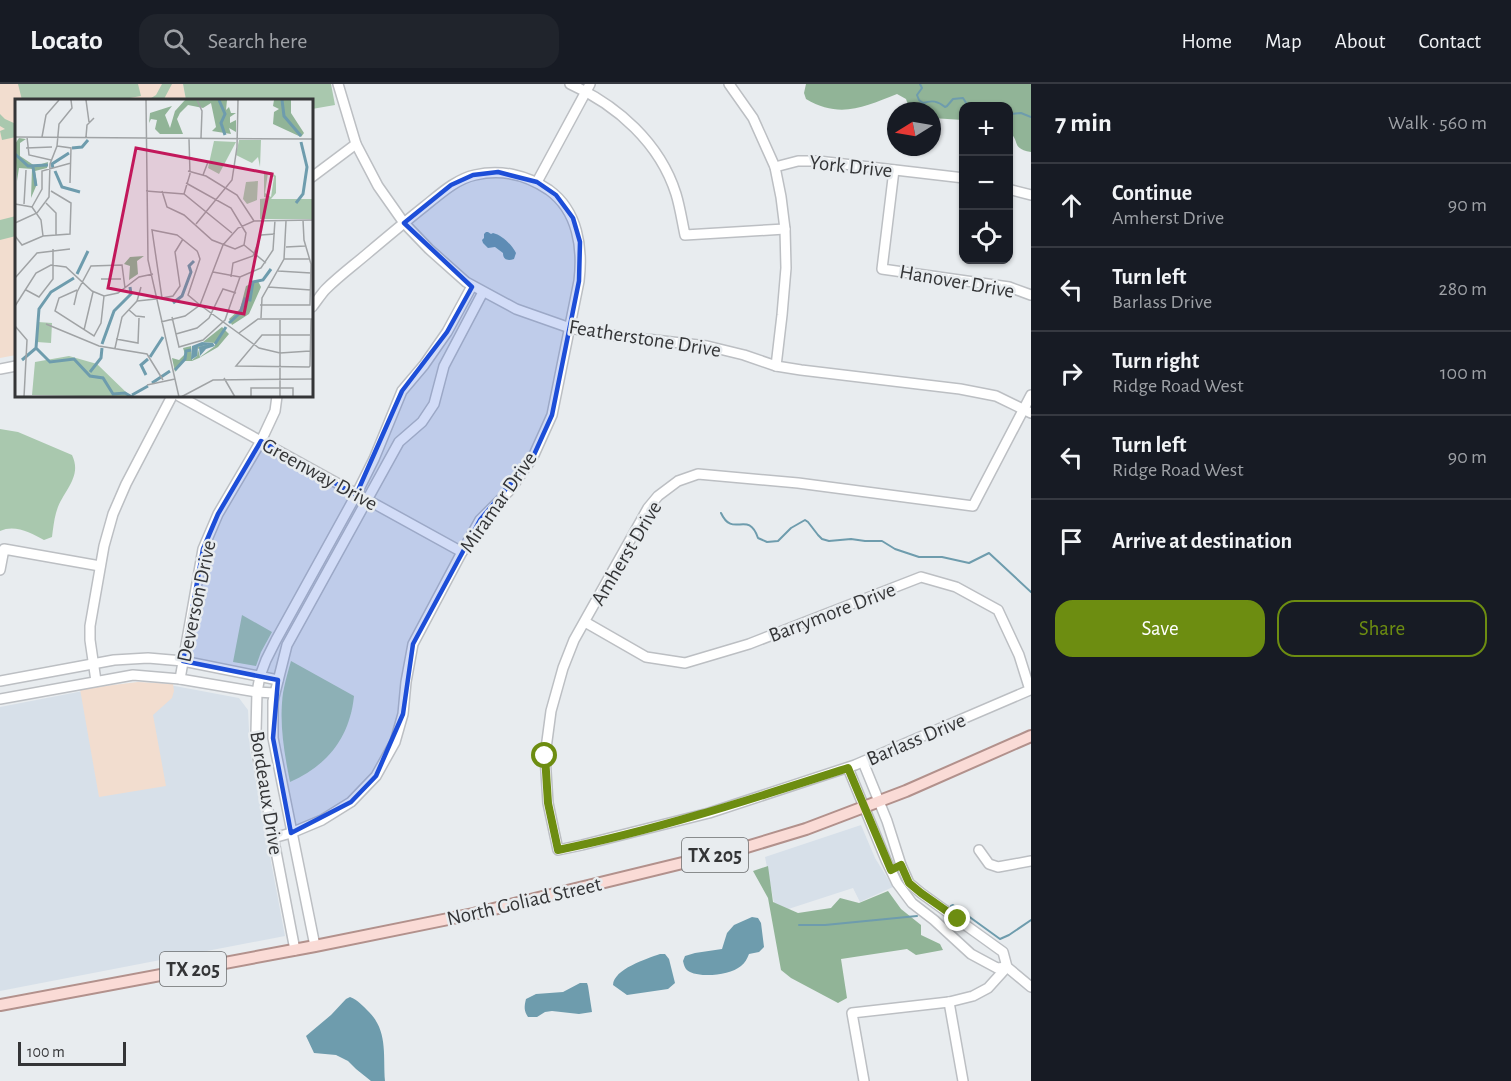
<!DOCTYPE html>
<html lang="en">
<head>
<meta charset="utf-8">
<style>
	:root { --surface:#171b24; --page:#20242c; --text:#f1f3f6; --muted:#9ea1a6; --line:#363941; --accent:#6d8d11 }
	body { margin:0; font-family:"Alegreya Sans",sans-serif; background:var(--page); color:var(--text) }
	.controls { position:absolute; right:18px; top:18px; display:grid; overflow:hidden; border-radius:12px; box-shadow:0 2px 4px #0004 }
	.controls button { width:54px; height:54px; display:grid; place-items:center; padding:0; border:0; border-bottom:2px solid var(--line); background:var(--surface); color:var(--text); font:30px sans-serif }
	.compass { position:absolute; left:887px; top:18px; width:54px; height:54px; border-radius:50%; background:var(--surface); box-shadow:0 2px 4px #0004; rotate:259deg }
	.scale { position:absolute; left:18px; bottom:15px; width:108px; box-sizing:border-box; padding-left:6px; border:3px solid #343537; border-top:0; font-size:16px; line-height:21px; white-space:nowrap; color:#343537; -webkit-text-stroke:4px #e8ecef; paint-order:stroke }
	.stop { position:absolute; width:18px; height:18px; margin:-14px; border:4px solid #6d8d11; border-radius:50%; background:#fff }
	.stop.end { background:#6d8d11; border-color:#fff; box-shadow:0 2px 6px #0008 }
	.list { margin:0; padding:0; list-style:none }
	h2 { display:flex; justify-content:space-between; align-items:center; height:78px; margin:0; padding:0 24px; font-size:26px }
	h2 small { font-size:20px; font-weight:400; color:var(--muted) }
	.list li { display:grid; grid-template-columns:39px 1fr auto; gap:18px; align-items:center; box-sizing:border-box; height:84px; padding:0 24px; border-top:2px solid var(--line) }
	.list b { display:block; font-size:22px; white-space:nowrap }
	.list p { margin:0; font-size:20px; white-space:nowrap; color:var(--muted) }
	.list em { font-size:20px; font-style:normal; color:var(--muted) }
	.actions { display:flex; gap:12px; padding:18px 24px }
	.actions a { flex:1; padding:14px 0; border:2px solid var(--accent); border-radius:18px; text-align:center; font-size:21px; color:var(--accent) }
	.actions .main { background:var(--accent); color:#fff }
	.icon { flex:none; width:33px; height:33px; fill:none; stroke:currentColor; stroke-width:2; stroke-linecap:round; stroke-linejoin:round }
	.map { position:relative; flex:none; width:1031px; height:997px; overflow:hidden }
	header { display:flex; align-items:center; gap:36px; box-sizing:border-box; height:84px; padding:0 30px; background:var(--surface); border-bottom:2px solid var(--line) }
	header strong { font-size:28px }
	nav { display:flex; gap:33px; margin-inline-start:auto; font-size:21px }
	.search { width:420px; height:54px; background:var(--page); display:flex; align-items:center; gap:15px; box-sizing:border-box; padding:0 21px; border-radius:18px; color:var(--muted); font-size:22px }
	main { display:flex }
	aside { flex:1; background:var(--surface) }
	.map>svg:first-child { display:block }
	.built { fill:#d7e0e9 }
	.education { fill:#f2ddcf }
	.green { fill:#a9c8ae }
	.forest { fill:#91b497 }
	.water { fill:#6e9cad }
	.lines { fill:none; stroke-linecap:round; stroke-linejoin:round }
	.stream { stroke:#6e9cad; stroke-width:2 }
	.minor-casing { stroke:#bcbfc3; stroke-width:12 }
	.major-casing { stroke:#b2918c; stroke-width:14 }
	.minor { stroke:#fff; stroke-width:9 }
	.major { stroke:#fadbd6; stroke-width:10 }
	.route { stroke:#6d8d11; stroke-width:8 }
	.marked { fill:#1d4ed8; fill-opacity:0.2; stroke:#1d4ed8; stroke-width:4.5; stroke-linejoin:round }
	.labels { text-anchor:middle; stroke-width:5; stroke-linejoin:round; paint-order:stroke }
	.shield { fill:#e8ecef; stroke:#6a6c6e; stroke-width:1.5 }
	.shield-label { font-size:20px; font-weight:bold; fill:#343537 }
	.street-label { font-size:21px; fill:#343537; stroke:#e8ecef }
	.inset-river { fill:none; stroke:#6e9cad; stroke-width:3 }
	.inset-road { fill:none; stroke:#a0a3a5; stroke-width:1.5 }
	.view { fill:#c2185b; fill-opacity:0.15; stroke:#c2185b; stroke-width:3 }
	.inset-edge { fill:none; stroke:#343537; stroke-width:3 }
</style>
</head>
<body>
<header>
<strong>Locato</strong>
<div class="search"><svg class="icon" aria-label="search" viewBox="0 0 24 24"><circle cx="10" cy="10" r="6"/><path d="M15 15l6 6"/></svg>Search here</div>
<nav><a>Home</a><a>Map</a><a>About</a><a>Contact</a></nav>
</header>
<main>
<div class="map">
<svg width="1031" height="997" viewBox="0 0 1031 997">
	<rect width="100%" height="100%" fill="#e8ecef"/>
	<g class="built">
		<path d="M153 600 175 602 239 614 248 626 250 666 285 852 0 907V623L109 602Z"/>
		<path d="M861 741 875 774 893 803 860 818 853 804 776 829 765 773Z"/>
	</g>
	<g class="education">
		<path d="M0 0H183L186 16H16V271L0 274Z"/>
		<path d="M138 598 173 600 174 607 172 614 153 631 166 702 99 713 80 605Z"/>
	</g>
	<g class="green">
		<path d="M18 0H138L141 12 119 16H22Z"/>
		<path d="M162 0H172L164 15H169V16H148L156 11Z"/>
		<path d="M183 0H331L335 21 312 25V16H186Z"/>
		<path d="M0 30 5 35 16 40V53L2 56 0 47 5 45 0 42Z"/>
		<path d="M16 132V152L0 156V136Z"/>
		<path d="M0 345 18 348 72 371C83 394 62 407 56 429 54 436 53 445 52 453L44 456C31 449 15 440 0 447Z"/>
		<path d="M242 531 272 548 261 568 256 582 233 578Z"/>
		<path d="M291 577 354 612C350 653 327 682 290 698 284 668 279 639 283 609 285 598 288 587 291 577Z"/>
	</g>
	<g class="forest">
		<path d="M806 0H1031V68C1010 64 1021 57 1009 48L1008 22H964L963 36 932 34V27H910L906 15 897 10C864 23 840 35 806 15L804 9Z"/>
		<path d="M768 782 773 818 798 829 831 824 840 814 859 819 888 807 901 825 921 841V851L940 860 943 866 916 871 907 865 841 875 847 914 838 919 791 894 781 886 768 814 753 787Z"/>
	</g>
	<g class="water">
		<path d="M486 148H488L491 150 493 149C502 151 512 161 516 169L514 175C508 177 503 176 503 169L495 163 488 164 483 159 482 156 484 154V150Z"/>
		<path d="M752 833 758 834 761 839 764 863 759 868 749 870C747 875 745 879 741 882 730 891 703 894 690 888 685 886 684 881 683 877L685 872 695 869 722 865 727 849 734 841Z"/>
		<path d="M660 870H665L669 875 675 899 668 905 627 911 613 901C614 885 646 875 660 870Z"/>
		<path d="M580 899H587L588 902 592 928 579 930 552 927 545 928 537 933H528C524 927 524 923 526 915L536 910 563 908Z"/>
		<path d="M350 913C358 916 363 922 369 928 388 947 383 972 385 997H371L356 985 348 977 336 971 314 969 306 952 331 931 346 915Z"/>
	</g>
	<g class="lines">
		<g class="stream">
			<path d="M920 0 922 4 917 11 919 16 923 19C932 16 938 17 945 23L947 22 953 15 963 14 968 22"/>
			<path d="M1008 34 1011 30 1021 29 1031 33"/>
			<path d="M721 429C733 455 748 425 758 454L767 458 778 457 791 444 805 436 808 438 818 451 822 455 829 457 851 455 865 457H882L895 465 919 473H942L969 479 989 469 1031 508"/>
			<path d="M951 822 953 821 1000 855 1009 851 1031 836"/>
			<path d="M799 841H825L917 832"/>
		</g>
		<g class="minor-casing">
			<g id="minor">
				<path d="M338 0 356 60 378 102 404 139 429 165 466 198 516 225 570 244 594 249 707 262 744 271 776 282 801 286 960 305 996 312 1031 329"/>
				<path d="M570 0C617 21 660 59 676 110 680 123 682 137 685 151L785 145"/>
				<path d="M729 0 753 34 775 83 781 113 785 145 786 184 782 231 776 282"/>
				<path d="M775 83 798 77H818L964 94"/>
				<path d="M894 86 882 185 1009 203 1031 211"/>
				<path d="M312 93 356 60"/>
				<path d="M537 98 590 0"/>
				<path d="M1008 105 1031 111"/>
				<path d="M0 285 16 282"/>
				<path d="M179 312 462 468"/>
				<path d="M0 486 4 465 100 482"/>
				<path d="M585 538 646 573 685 579 749 560 921 493 956 503 998 526 1019 571 1030 606 855 681 709 729 582 761 558 766 548 719 545 672 551 627 563 584 574 556 648 424 658 412 678 397 698 390 798 399 973 422 1031 311"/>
				<path d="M180 595 203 465 218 430 261 357 275 327 277 312"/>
				<path d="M0 597 114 576 148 574 183 577 278 596"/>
				<path d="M96 597 90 556V542L104 462 113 430 126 400 172 312"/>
				<path d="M0 615 133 591 180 595 257 608 274 609"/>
				<path d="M863 678 887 737 901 781 909 799 921 809 1003 868 1007 883 1031 903"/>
				<path d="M848 684 886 776 897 799 912 819 934 836 971 870 997 884 1007 883"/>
				<path d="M273 754 291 749 322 736 351 718 376 692 395 658 403 630 406 598 413 560 462 468 480 436 510 406 533 373 552 331 579 197C583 164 578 127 549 106 527 91 501 85 475 91 456 95 440 110 425 122 406 137 387 153 368 169 354 181 339 192 326 205 321 210 317 217 312 223"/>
				<path d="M979 766 989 780 998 783 1031 777"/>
				<path d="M315 862 273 654V617L287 561 399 358 422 338 434 320 444 282 483 208"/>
				<path d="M295 866 258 674 256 648 257 608 260 592 266 576 276 556 356 411 374 375 402 307 424 281 447 248 472 202"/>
				<path d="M949 918 963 997"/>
				<path d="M864 997 852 929 949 918 973 912 988 904 1007 883"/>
			</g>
		</g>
		<g class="major-casing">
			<path id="major" d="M0 921 315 862 473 830 740 765 806 745 906 707 1031 652"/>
		</g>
		<use href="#minor" class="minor"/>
		<use href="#major" class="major"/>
	</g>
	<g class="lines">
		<path class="route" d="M545 672 548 719 558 766C657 746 752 715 848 684L891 786 901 781 909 799 921 809 958 835"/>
	</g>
	<path class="marked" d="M498 88 537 98 556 111 573 134 580 158 579 197 552 331 533 373 480 436 413 560 403 630 376 692 351 718 291 749 273 654 278 596 183 577 203 465 218 430 261 357 356 411 402 307 447 248 472 203 404 139 451 101 473 91Z"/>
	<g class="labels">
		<g class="shield">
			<rect x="682" y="754" width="66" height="34" rx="4.5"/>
			<rect x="160" y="868" width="66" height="34" rx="4.5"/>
		</g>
		<g class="shield-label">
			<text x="715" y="778">TX 205</text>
			<text x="193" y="892">TX 205</text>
		</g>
		<g class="street-label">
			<text transform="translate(851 82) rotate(6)" y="7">York Drive</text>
			<text transform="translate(957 197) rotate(10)" y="7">Hanover Drive</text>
			<text transform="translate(645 254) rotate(9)" y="7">Featherstone Drive</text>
			<text transform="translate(320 390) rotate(29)" y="7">Greenway Drive</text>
			<text transform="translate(498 418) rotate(-55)" y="7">Miramar Drive</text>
			<text transform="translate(626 469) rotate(-59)" y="7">Amherst Drive</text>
			<text transform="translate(196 517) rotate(-78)" y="7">Deverson Drive</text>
			<text transform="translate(832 528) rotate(-21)" y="7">Barrymore Drive</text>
			<text transform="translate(916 655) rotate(-23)" y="7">Barlass Drive</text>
			<text transform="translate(267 709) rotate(81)" y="7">Bordeaux Drive</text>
			<text transform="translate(524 817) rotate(-13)" y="7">North Goliad Street</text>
		</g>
	</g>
	<g transform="translate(15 15)">
		<rect width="298" height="298" fill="#e8ecef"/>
		<path d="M224 41H246L245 68 243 58 237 64 221 56ZM199 42 221 43 204 75 193 69ZM256 73 261 77V94L256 100H298V120H245V100L254 99 249 98V74ZM253 74 259 78 256 98 250 94ZM243 82 242 101 232 105 228 100 231 83ZM23 223 37 224 36 244 22 243ZM54 257 82 265 116 298 17 296 20 263Z" fill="#a9c8ae" fill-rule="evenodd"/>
		<path d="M212 1 211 11 214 8 216 14H221L215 18V24L221 21V33L214 29 216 35 197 32 201 28 196 4 188 9 173 6 165 14 162 20 168 35H145L140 30 142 21 136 20 134 24 135 14 157 7 150 16 155 29 160 12 170 1ZM259 1H276V14L289 34 286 38 258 25 259 13 264 10 258 7ZM4 39 11 40 5 44V57L20 67 33 63 32 69 20 72 22 85 16 99 17 70 4 69 2 82 0 45ZM129 157 122 162 123 175 114 181 115 167 109 165 115 158ZM243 182 246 188 234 215 217 226 214 220 225 210 231 187ZM207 228 214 235 203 248 184 259 177 262H168L160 273 157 259 164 261 170 255 168 249 176 247 177 261 182 257 183 248 196 245 183 250 185 258 200 247V244L188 243Z" fill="#91b497"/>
		<path d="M187 243 198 244 200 247 191 250 185 257 184 248 196 245 183 248 182 257 176 261 177 247Z" fill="#6e9cad"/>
		<path class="inset-river" d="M204 1 210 15 206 24 210 36M267 1 269 17 286 37M57 49 67 48 73 41M0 55 13 67 33 66M18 68 21 87M38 69 37 65 54 54M40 72 47 88 65 93M281 104 288 95 292 68 286 43M62 175 73 152M158 204 167 197 176 173 174 167 179 162M214 224 225 214 230 200 235 201 238 183 248 181 256 170M87 245 99 212 116 195 115 188M200 245 211 228M21 249 24 210 36 193 59 179M135 258 148 238M7 261 21 249 35 263 59 260 75 277 88 279 98 295 110 294 117 298M160 271 170 260 171 252 176 251M75 273 86 259 87 249M131 276 126 266 133 260M137 284 155 272M117 296 133 287"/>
		<path class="inset-road" d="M71 1 74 23M131 1 133 161 164 298M182 1 187 12 186 39M0 38 131 39M12 38 14 56 36 61M27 38 31 16 44 1M71 38 72 26 79 19M131 39 299 40M42 47 56 49 55 84M11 49 37 48M175 59 193 63 188 76M173 72 191 77 222 96 239 122M171 84 216 109 231 134 229 146M131 92 169 95 217 134M147 92 152 108 169 116 197 141 220 150 229 146M169 95 175 75 174 40M31 104 41 114V136M0 105 17 108 26 121 28 137M9 105 11 71M17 108 27 90V72L56 64M0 124 22 114 34 98 35 65 42 47 44 25 57 9 56 1M181 125 217 81 222 48 223 1M0 137 7 146 28 137 55 135 56 104 36 92M168 140 160 153 165 187 158 197 147 199 137 131 162 136 166 139 182 152 183 154 185 160 173 196 185 206 244 249 265 254 295 252M229 146 251 164M271 148 290 147M269 160H295M263 172 296 174M198 173 225 178 246 169 258 151 260 121M216 178 218 164 238 157 246 136 260 135M0 179 22 154 55 150M86 180H106M253 188 296 191M11 191 24 198 38 180V150M62 191 44 199 40 212 79 237 86 224 89 197M122 202 141 200M59 206 62 193 76 167 107 166 110 189M245 206H295L296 165 289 141 288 121M0 207 21 174 36 166 51 168 77 192 89 197 103 194 124 178 138 175M114 211 121 217 130 218M157 218 164 248 188 241 210 221 225 178M246 219 247 199 269 160 271 122M146 223 170 217 185 206 208 146 223 129 239 122 298 121M31 225 84 247 132 255 148 281M0 227 12 241 9 298M69 231 78 193M224 234 243 220H299M161 235 182 229 194 219 208 190 221 194M296 236H247L221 267 294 268 295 267 296 220M101 240 123 244 124 219M100 249 107 218 122 202 126 188M209 279 220 298M132 286 160 280M166 298 198 281 299 280M236 298V289H278V298M265 298V221"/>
		<path class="view" d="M121 49 257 75 229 215 93 189Z"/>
		<rect width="298" height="298" class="inset-edge"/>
	</g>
</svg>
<div class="controls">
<button>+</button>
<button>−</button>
<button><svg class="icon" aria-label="locate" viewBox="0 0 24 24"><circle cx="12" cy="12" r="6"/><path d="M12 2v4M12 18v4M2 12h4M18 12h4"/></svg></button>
</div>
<svg class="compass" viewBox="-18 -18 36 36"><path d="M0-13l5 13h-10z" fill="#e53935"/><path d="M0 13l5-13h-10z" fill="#9ea1a6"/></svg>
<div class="scale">100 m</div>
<div class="stop" style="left:545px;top:672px"></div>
<div class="stop end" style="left:958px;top:835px"></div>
</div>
<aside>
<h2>7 min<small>Walk · 560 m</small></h2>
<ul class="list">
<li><svg class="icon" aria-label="ahead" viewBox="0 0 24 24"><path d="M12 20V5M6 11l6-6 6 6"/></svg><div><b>Continue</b><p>Amherst Drive</p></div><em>90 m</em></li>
<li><svg class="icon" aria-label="left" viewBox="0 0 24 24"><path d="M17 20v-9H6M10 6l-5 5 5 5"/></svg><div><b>Turn left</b><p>Barlass Drive</p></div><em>280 m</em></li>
<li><svg class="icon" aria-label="right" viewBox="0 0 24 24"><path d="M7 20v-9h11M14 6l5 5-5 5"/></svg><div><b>Turn right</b><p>Ridge Road West</p></div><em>100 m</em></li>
<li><svg class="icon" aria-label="left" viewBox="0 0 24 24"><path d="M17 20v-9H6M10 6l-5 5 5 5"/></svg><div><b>Turn left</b><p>Ridge Road West</p></div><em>90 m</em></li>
<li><svg class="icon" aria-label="arrive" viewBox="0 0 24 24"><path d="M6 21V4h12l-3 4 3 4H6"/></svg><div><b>Arrive at destination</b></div></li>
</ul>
<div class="actions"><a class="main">Save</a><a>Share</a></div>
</aside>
</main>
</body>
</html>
